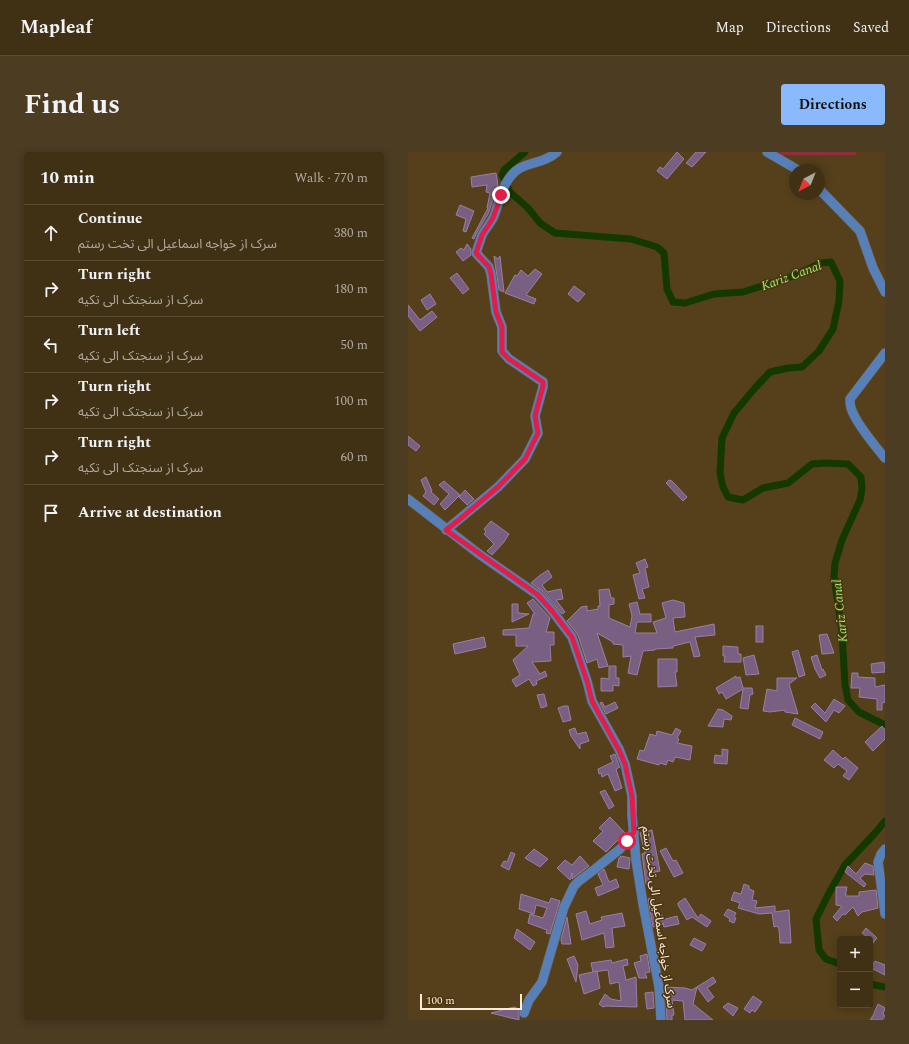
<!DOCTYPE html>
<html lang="en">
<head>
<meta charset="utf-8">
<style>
	:root { --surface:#403014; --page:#4b3c22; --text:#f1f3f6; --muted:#aea9a0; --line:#594b34; --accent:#8bbafc }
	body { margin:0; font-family:Spectral,"Noto Sans Arabic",serif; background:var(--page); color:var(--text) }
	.controls { position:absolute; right:12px; bottom:12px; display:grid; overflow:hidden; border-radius:4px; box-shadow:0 2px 10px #0003 }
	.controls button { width:36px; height:36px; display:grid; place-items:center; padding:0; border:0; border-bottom:1px solid var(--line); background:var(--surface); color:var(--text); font:20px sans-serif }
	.compass { position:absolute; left:381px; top:12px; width:36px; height:36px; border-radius:50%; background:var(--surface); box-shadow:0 2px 10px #0003; rotate:222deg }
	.scale { position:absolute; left:12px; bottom:10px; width:102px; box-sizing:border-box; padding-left:4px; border:2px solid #faecd8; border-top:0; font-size:11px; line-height:14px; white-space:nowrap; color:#faecd8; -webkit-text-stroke:3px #4b3510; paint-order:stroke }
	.stop { position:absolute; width:12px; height:12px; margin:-9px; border:3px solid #e11d48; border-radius:50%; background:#fff }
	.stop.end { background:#e11d48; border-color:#fff; box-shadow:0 1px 4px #0008 }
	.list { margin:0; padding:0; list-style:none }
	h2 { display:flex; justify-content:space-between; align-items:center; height:52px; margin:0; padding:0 16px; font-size:17px }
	h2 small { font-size:13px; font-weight:400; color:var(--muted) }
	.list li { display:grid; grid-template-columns:26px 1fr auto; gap:12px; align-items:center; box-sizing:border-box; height:56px; padding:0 16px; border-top:1px solid var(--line) }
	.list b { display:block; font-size:15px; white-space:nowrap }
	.list p { margin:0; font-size:13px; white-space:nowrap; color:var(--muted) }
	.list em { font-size:13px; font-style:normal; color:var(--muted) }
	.icon { flex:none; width:22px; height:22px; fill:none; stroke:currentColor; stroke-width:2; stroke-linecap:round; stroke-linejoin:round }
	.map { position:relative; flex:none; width:477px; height:868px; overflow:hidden; border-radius:4px }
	header { display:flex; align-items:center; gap:24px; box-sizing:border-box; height:56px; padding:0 20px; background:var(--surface); border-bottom:1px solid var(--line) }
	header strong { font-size:19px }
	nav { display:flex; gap:22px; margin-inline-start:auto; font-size:14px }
	.intro { display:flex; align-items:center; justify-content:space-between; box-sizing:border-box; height:96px; padding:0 24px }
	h1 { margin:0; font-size:28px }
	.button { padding:10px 18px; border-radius:4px; background:var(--accent); color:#111; font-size:14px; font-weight:700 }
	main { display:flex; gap:24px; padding:0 24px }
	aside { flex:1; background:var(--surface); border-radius:4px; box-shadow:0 2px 10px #0003 }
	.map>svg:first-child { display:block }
	.green { fill:#912e3a }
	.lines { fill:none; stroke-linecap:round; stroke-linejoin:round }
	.canal { stroke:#143900; stroke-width:7 }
	.building { fill:#796082; stroke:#997fa2 }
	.minor-casing { stroke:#745f3d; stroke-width:10 }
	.minor { stroke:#577fb8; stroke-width:9 }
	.route { stroke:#e11d48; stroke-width:5 }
	.labels { text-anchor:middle; stroke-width:3; stroke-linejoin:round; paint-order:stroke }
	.street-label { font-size:12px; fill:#faecd8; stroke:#4b3510 }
	.water-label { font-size:13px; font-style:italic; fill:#95ef6d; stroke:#4b3510 }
</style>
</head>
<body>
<header>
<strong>Mapleaf</strong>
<nav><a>Map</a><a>Directions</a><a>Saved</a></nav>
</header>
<div class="intro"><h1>Find us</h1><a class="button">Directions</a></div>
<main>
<aside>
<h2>10 min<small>Walk · 770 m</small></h2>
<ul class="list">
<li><svg class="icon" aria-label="ahead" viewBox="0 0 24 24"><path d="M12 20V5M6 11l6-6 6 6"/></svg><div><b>Continue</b><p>سرک از خواجه اسماعیل الی تخت رستم</p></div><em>380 m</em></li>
<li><svg class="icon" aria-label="right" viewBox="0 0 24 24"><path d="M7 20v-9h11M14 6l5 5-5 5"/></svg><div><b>Turn right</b><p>سرک از سنجتک الی تکیه</p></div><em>180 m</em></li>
<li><svg class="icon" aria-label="left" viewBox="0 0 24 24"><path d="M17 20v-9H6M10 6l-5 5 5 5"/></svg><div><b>Turn left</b><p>سرک از سنجتک الی تکیه</p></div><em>50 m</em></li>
<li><svg class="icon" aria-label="right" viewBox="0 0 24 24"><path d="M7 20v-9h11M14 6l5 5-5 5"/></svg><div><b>Turn right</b><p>سرک از سنجتک الی تکیه</p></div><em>100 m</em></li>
<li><svg class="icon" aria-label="right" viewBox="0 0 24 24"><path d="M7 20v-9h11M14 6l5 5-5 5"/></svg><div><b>Turn right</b><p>سرک از سنجتک الی تکیه</p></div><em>60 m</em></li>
<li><svg class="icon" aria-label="arrive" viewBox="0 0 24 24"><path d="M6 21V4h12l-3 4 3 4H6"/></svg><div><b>Arrive at destination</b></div></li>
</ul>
</aside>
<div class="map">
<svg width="477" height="868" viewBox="0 0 477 868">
	<rect width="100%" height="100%" fill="#56401b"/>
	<path class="green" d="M368 0H447L449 3H371Z"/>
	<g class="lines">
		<g class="canal">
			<path d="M117 0 96 18 94 23 102 40 120 56 132 71 147 81 223 87 249 95 256 101 259 137 265 150 277 151 306 142 335 140 383 125 413 111 423 110 432 129 431 149 425 177 411 199 394 215 380 216 362 220 347 236 326 261 314 286 312 321 315 335 320 345 335 348 355 336 380 331 404 312 418 311 440 312 453 325 454 337 452 348 434 388 427 411 426 424 434 481 437 533 440 548 451 560 477 573"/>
			<path d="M432 812 418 807 411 798 408 767 421 741 437 713 469 679 477 669"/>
			<path d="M462 832 477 835"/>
		</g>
	</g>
	<g class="building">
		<path d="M269 0 276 7 259 27 249 19 252 15 255 17Z"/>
		<path d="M288 0H298L284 15 278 11Z"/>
		<path d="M88 21 90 34 80 62 69 80 66 87 64 86 80 56H79L82 41 78 40 79 33 64 35 63 25Z"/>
		<path d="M52 53 66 59 58 80 55 79 58 67 48 63Z"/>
		<path d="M59 92 63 97V103L55 109 48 100 53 96 56 98Z"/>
		<path d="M86 104 90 107 92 104 96 140 91 138Z"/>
		<path d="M127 117 134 122 118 143 128 147 126 152 97 141 107 123 109 124 113 118 120 124Z"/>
		<path d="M49 121 61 137 55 142 42 126Z"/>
		<path d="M166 134 177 142 170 150 160 142Z"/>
		<path d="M22 142 28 152 19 158 13 148Z"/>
		<path d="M0 153 12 168 24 159 29 165 12 179 0 164Z"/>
		<path d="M0 284 12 294 8 299 0 293Z"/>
		<path d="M18 325 24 339 23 340 31 347 26 353 15 344 18 340 13 328Z"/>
		<path d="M261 328 264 329 279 345 275 349 258 331Z"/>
		<path d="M36 329 52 343 37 358 32 352 41 342 31 333Z"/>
		<path d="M57 338 66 347 59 353 51 345Z"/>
		<path d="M83 369 101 382 96 390 84 403 79 399 86 392 76 382 78 380 76 377Z"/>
		<path d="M237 407 240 415 237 416 241 435 234 437 237 446 231 447 225 423 232 421 228 411Z"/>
		<path d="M140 418 144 425 134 433 139 440 153 437 155 447 148 448 157 460 154 462 134 439 123 431 131 424Z"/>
		<path d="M201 437 203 446H206V452L201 453V466L222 475 224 464 221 452 229 450 232 462H243V470H229L227 481H249L245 470 258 466 254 451 265 448 276 451 277 465 265 466 267 480 306 472 307 483 287 485 292 504 286 505 282 490 265 494V496L247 497V498L235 499 229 523 220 521 223 504 215 505V493L205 492V490L189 481 200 514 191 516 189 507 179 511 170 483 159 469 173 455 179 454V459L190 457V454H192L191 438Z"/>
		<path d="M125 447 142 466 138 480H146V493H142L143 509 124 510 132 522 137 519 139 524 128 529 129 532 125 534 121 527 108 535 104 528 112 523 105 508 120 494H108V483H95V478L121 476 125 462H127L119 451Z"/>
		<path d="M104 452H110V461L121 462 104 470Z"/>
		<rect x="348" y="474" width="7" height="16"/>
		<path d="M419 482 426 501 414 502 411 483Z"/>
		<path d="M76 485 78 495 47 502 45 492Z"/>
		<path d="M315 494 330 495V502H333V510H316L317 504H315Z"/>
		<path d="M390 498 397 523 391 525 384 500Z"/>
		<path d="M346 503 351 522 338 523 335 506Z"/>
		<path d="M409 503 414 518 415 517 418 523 412 526 407 517 403 505Z"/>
		<path d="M250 507H269V520H267L269 534 250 535Z"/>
		<path d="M476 510 477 520 464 521 463 512Z"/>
		<path d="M201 514H208V526H211V534L205 533V539H193V526L201 527Z"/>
		<path d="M444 521H450V525L467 526V535L477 533V550L474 551V558H469V547L451 545 452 536H443Z"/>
		<path d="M328 524V526L332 525 335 536H344L345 542 342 543 340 557 332 556 335 537 318 547 314 540 311 542 308 536Z"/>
		<path d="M369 526H389L381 532 390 562 377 560V558L362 560 355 559 359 537 369 539Z"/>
		<path d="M136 542 139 554 133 556 129 543Z"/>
		<path d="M426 547 437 554 431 561 426 558 418 570 403 555 407 551 417 561Z"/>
		<path d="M194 550 197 555 207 550 210 556 198 562 192 551Z"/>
		<path d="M156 554H160L163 568 155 570 150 556Z"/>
		<path d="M310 557 315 558 324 564 323 568 316 567 315 575 300 574Z"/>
		<path d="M387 566 415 580 412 587 384 573Z"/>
		<path d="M474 574 477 578V587L465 599 457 590Z"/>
		<path d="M167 576 169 582 178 580 181 589 172 592V597L163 584 161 578Z"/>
		<path d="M268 576 273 579 269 586 271 587 269 591 284 594 282 608 267 605 265 610 260 608 258 613 252 611 251 613 229 607 232 598 236 599 242 582 248 584 249 579 264 583Z"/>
		<path d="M314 597 320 598 319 612 306 611 307 603 314 604Z"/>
		<path d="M425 598 435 607 437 605 450 616 441 628 435 624 439 619 430 612 426 616 416 608Z"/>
		<path d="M207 602 211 614 212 615 208 617 214 636 207 639 200 622 194 625 193 621 191 622 190 617 205 610 202 604Z"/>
		<path d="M197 638 206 654 201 657 192 640Z"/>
		<path d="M202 665 217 681 198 700 185 689 195 679 191 676Z"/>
		<path d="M244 678 252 719 240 722 242 732H238L234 702 237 701 232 681Z"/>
		<path d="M258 696 265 709 268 708 275 721 266 725 252 699Z"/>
		<path d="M126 697 140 707 132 715 117 706Z"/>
		<path d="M103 700 107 702 101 718 93 714 96 709 99 710Z"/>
		<path d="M172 704 181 714 164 727V721L162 728 149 716 157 708 164 713Z"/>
		<path d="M213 704 222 706 221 717 209 715 211 706Z"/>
		<path d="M457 711 465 714 466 723 457 722 452 726 458 732 456 735 437 720 440 714 448 722Z"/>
		<path d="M196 717 201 730 208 727 211 735 190 744 187 736 195 733 190 722Z"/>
		<path d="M336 732 341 734V737L346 739 344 748 349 749 347 756 367 754V760L381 758 383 791H372L371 777 369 774 366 775 364 761 351 762 330 756 332 751 323 748 326 740 333 742Z"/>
		<path d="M428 735H439L438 740 437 742 438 741V744H451V740L468 738 470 756 454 760 450 764 445 755 437 763 435 762 429 769 425 765 434 754 428 753Z"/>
		<path d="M113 742 141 751 143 746 152 749 142 782 138 781 139 778 120 771 122 762 135 766 139 756 128 753 126 762 111 757Z"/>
		<path d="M244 746 248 764 254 763V768L269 764 271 772 256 775 255 771V772L245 775 240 747Z"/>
		<path d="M277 746 290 766 293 762 303 769 299 775 284 765 279 768 270 753V751Z"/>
		<path d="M320 757 328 761 326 765 328 766 326 771 321 769 322 767 316 763Z"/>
		<path d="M178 759 182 772 194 768 193 765 214 761 217 774 204 776 206 795 198 796 196 781 174 788 168 762Z"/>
		<path d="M159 765 163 792H154L153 787Z"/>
		<path d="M458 776 469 786 465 791 462 787 454 781Z"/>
		<path d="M109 777 127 790 122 798 106 786Z"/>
		<path d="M286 786 298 792 294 799 282 793Z"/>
		<path d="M239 802 242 820 237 821 239 826H231L226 811 233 809 232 804Z"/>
		<path d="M166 804 170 813 168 830 159 807Z"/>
		<path d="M219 807 220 813 215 814 218 828 228 825 229 855 198 854 195 855 191 852 197 842 203 847 213 849 211 830 202 832 200 818 185 820 183 811 203 808 204 811Z"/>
		<path d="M467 809 477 813V823L463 816Z"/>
		<path d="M189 819 192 836 176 842 171 823Z"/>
		<path d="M305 825 308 830 299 836 306 845 300 850 289 835 285 852 305 868H277L275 849 264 848 266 863H264V868H259L257 835 277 836 284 838Z"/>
		<path d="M245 840 246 856 239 857 237 841Z"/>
		<path d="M345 844 354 850 347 860 344 858 342 861 336 857Z"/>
		<path d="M320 851 330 856 325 864 315 855Z"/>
		<path d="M470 852 477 856 475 862 477 864V868H462L466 862V861Z"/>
		<path d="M106 855 111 857V868L83 861Z"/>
	</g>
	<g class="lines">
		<g class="minor-casing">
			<g id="minor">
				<path d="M359 0 390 18"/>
				<path d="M411 37 452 79 465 116 477 140"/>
				<path d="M477 201 442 247C442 250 442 253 443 256 447 270 467 294 477 306"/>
				<path d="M0 347 71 402 130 443 145 460 164 485 179 529 184 549 211 597 217 612 224 644V663L228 708 235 752 251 835 253 868"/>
				<path d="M38 378 90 335 117 307 130 281 127 264 135 235V230L101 207 94 199V175L88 160 83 122 81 115 68 101C70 95 72 89 74 83 77 77 83 71 86 64 92 48 95 26 112 16 124 10 138 10 149 0"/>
				<path d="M477 762 470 710 473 702 477 697"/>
				<path d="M116 861 121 848 134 830 156 755 166 734 171 729 187 717 212 697 226 680"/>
			</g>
		</g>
		<use href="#minor" class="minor"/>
	</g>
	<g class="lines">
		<path class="route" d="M93 43 85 66 74 83 68 101 81 115 83 122 88 160 94 175V200L101 207 132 228 135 230V234L127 264 130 281 117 307 90 335 52 367 38 378 130 443 145 460 164 485 179 529 184 549 211 598 217 612 224 644 226 680 219 689"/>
	</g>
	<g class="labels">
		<g class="street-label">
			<text transform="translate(251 765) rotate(82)" y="4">سرک از خواجه اسماعیل الی تخت رستم</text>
		</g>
		<g class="water-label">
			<text transform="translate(383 123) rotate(-20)" y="5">Kariz Canal</text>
			<text transform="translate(431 459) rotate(-96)" y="5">Kariz Canal</text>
		</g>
	</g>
</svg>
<div class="controls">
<button>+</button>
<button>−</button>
</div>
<svg class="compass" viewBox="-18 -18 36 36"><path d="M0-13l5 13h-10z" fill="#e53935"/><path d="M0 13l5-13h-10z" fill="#aea9a0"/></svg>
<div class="scale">100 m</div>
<div class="stop" style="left:219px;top:689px"></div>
<div class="stop end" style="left:93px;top:43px"></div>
</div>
</main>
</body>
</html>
